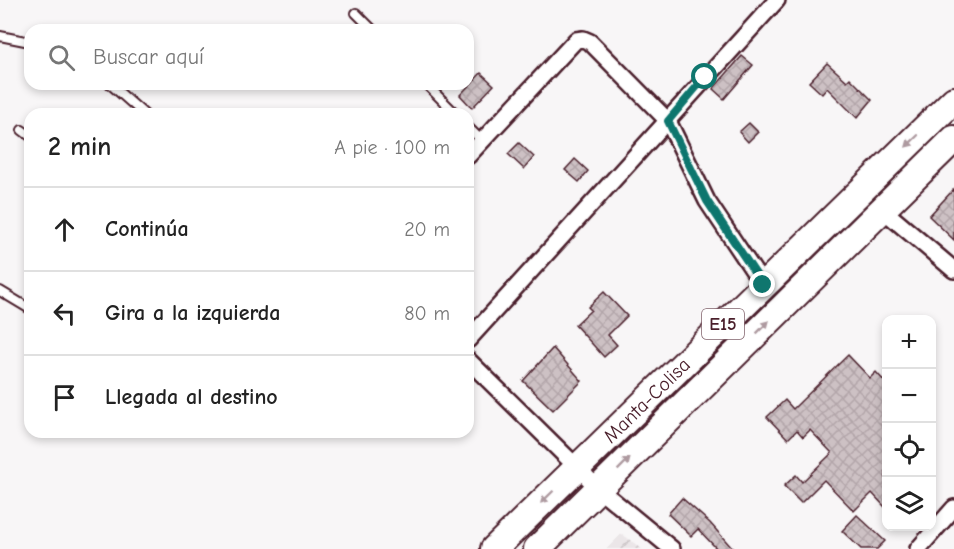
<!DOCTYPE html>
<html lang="es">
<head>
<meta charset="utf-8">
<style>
	:root { --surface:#fff; --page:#f2f2f2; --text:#222; --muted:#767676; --line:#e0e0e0 }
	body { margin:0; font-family:"Comic Neue",sans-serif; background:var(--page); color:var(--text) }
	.controls { position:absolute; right:18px; bottom:18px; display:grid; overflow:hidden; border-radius:12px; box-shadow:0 3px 9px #0003 }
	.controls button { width:54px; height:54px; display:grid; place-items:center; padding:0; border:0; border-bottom:2px solid var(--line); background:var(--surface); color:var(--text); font:30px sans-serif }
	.stop { position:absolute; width:18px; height:18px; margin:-14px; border:4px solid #0f766e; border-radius:50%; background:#fff }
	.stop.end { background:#0f766e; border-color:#fff; box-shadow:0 2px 6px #0008 }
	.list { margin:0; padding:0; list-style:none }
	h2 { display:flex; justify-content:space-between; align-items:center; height:78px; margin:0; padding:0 24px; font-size:26px }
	h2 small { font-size:20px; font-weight:400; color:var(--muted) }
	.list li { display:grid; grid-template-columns:39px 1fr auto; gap:18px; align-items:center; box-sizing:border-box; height:84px; padding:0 24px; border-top:2px solid var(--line) }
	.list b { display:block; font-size:22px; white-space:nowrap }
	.list em { font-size:20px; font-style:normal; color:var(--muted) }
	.icon { flex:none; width:33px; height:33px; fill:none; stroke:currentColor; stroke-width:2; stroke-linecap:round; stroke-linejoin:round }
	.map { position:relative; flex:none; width:954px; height:549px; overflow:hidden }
	.search { position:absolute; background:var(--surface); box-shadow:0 3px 9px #0003; left:24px; top:24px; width:450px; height:66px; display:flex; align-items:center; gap:15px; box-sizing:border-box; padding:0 21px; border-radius:18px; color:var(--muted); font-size:22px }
	.panel { position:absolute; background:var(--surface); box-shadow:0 3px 9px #0003; left:24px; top:108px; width:450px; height:330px; border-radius:18px }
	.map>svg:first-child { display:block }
	.industrial { fill:url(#industrial-furrows) }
	.building { fill:url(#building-cross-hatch); stroke:#4a1f2b; stroke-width:1.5 }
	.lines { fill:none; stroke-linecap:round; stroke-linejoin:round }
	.service-casing { stroke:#4a1f2b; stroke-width:12 }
	.minor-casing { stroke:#4a1f2b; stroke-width:20 }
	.trunk-casing { stroke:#4a1f2b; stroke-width:30 }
	.service { stroke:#fff; stroke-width:8 }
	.minor { stroke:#fff; stroke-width:15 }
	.trunk { stroke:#fff; stroke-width:26 }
	.oneway { fill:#ae9aa0 }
	.route { stroke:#0f766e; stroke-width:8 }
	.labels { text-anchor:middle; stroke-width:4.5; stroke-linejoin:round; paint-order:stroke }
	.shield { fill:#fff; stroke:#80626b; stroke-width:1.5 }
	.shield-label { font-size:18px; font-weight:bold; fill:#4a1f2b }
	.street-label { font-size:20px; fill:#4a1f2b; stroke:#fff }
</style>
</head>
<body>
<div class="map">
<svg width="954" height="549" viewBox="0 0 954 549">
	<defs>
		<pattern id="industrial-furrows" width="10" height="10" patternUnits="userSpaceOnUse" patternTransform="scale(1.5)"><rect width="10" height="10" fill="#ebe6e8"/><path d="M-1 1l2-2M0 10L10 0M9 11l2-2" fill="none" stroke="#cbc5c7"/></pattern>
		<pattern id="building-cross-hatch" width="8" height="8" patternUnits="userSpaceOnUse" patternTransform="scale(1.5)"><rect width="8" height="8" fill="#cdc1c4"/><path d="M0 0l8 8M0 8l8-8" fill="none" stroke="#b2a5a9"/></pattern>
	</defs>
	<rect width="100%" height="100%" fill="#f8f6f7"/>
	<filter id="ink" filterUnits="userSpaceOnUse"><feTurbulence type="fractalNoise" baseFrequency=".0167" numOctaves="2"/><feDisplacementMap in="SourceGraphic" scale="12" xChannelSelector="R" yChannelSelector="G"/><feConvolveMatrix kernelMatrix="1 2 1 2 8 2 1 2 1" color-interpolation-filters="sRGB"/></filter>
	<g filter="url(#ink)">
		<path class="industrial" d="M622 534 642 549H607Z"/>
		<g class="building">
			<path d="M742 56 753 65 724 99 713 89Z"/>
			<path d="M827 63 847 81 850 78 872 100 857 118 827 88 822 94 809 82Z"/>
			<path d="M481 73 494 85 472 108 460 95Z"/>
			<path d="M749 123 758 132 748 142 739 132Z"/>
			<path d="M519 143 534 157 524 169 508 154Z"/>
			<path d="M575 159 588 171 579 182 565 170Z"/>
			<path d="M954 189V240L929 216Z"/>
			<path d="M604 292 627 316 608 335 617 345 604 357 575 325 591 310 588 307Z"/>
			<path d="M553 348 582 381 553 410 523 381Z"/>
			<path d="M848 355 870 378 876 372 886 383V508L872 493 854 511 824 480 801 503 784 486 796 475 802 482 832 453 810 430 803 437 797 430 788 439 767 417 785 400 793 409Z"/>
			<path d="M682 498 710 523 733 549H717L698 529 691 536 668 514Z"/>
			<path d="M857 515 885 541 877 549H861L842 531Z"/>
		</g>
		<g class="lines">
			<g class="service-casing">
				<g id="service">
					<path d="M356 13 373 30"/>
					<path d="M0 36 30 42"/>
					<path d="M110 84 144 114"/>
					<path d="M426 84 456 114"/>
					<path d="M468 127 481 140"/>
					<path d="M22 130 30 136"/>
					<path d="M0 291 30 309"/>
				</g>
			</g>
			<g class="minor-casing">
				<g id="minor">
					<path d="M468 156 576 40 583 39 590 42 668 121 707 201 763 285"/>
					<path d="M882 209 954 270"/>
					<path d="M468 340 777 0"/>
					<path d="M468 360 599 489 672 549"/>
					<path d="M918 549 954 508"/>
				</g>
			</g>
			<g class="trunk-casing">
				<g id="trunk">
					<path id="s1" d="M494 549 954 100"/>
					<path d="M537 549 954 139"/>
				</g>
			</g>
			<use href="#service" class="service"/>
			<use href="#minor" class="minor"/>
			<use href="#trunk" class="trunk"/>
		</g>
		<defs><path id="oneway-solid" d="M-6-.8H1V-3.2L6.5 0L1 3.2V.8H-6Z" transform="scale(1.5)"/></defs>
		<g class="oneway">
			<use href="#oneway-solid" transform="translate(912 141) rotate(136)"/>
			<use href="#oneway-solid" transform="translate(763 327) rotate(-45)"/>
			<use href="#oneway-solid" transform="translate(624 464) rotate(-45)"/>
			<use href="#oneway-solid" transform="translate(547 497) rotate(136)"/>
		</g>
	</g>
	<g class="lines" filter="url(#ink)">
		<path class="route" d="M705 77 668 121 707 201 763 285"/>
	</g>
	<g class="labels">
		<rect class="shield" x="702" y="309" width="42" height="30" rx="4.5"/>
		<g class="shield-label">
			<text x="723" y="330">E15</text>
		</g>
		<g class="street-label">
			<text dy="7" stroke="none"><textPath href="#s1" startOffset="213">Manta-Colisa</textPath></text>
		</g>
	</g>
</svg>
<div class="controls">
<button>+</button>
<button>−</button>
<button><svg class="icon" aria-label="locate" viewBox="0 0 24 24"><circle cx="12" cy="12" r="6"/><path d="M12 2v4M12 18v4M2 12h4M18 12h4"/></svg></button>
<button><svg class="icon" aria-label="layers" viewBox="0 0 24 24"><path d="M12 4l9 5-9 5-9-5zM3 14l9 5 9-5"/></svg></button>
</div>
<div class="stop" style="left:705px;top:77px"></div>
<div class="stop end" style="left:763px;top:285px"></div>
<div class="search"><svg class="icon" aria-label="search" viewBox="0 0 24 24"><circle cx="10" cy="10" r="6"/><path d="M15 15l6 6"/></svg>Buscar aquí</div>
<section class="panel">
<h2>2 min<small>A pie · 100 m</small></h2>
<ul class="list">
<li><svg class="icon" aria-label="ahead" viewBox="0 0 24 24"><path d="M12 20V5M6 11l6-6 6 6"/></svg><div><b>Continúa</b></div><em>20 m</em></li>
<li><svg class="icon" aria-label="left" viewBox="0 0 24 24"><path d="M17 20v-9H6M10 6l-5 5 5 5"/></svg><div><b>Gira a la izquierda</b></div><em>80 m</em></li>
<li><svg class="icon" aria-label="arrive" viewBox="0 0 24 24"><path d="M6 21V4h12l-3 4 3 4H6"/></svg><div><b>Llegada al destino</b></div></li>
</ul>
</section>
</div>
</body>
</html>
